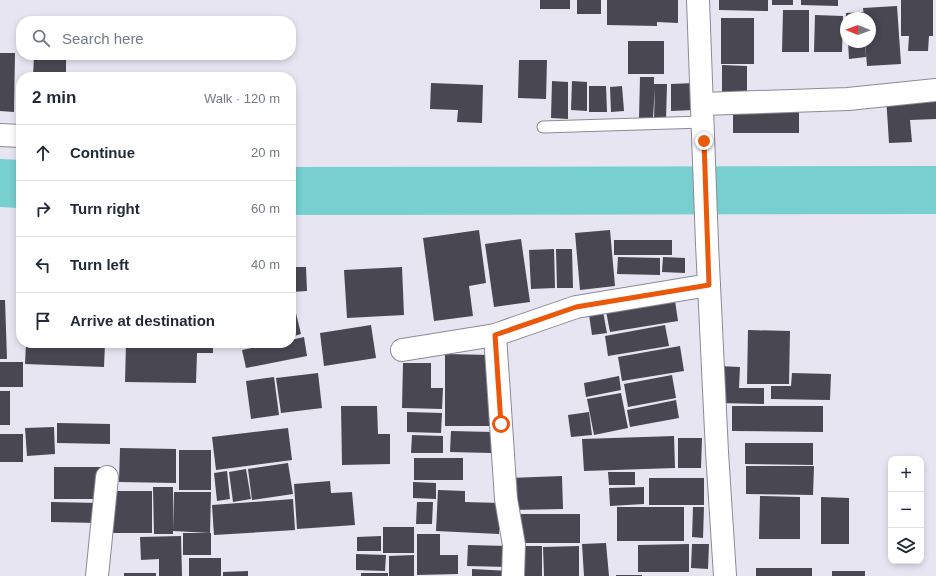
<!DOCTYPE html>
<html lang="en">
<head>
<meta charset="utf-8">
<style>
	:root { --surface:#fff; --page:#f6f6f7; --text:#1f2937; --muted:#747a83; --line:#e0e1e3 }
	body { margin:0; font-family:Arial,sans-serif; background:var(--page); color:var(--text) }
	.controls { position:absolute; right:12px; bottom:12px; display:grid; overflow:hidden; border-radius:8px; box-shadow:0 2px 6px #0003 }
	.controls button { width:36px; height:36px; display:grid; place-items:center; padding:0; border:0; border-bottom:1px solid var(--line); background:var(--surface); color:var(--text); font:20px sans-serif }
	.compass { position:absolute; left:840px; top:12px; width:36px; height:36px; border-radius:50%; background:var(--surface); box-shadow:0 2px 6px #0003; rotate:271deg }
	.stop { position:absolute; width:12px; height:12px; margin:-9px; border:3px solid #ea580c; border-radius:50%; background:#fff }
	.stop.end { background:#ea580c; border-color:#fff; box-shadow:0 1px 4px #0008 }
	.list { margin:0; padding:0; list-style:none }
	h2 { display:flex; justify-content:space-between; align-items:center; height:52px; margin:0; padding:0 16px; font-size:17px }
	h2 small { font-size:13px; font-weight:400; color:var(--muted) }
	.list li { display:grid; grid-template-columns:26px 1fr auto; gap:12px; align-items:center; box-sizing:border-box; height:56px; padding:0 16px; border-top:1px solid var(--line) }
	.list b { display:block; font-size:15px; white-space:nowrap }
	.list em { font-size:13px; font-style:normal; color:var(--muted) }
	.icon { flex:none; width:22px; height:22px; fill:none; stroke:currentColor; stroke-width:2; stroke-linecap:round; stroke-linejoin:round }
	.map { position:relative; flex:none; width:936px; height:576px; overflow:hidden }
	.search { position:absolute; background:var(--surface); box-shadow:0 2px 6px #0003; left:16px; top:16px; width:280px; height:44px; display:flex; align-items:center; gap:10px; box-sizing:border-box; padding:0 14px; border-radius:16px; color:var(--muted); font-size:15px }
	.panel { position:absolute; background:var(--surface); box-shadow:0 2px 6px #0003; left:16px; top:72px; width:280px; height:276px; border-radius:16px }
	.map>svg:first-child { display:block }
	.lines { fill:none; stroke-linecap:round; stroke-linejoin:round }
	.river { stroke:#77cfcf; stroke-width:48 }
	.building { fill:#494752 }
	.lane-casing { stroke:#8b8a95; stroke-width:13 }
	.street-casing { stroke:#8b8a95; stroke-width:24 }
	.lane { stroke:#fff; stroke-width:11 }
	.street { stroke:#fff; stroke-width:22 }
	.route { stroke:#ea580c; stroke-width:5 }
</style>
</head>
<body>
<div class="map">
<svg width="936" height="576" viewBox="0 0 936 576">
	<rect width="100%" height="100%" fill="#e7e5f1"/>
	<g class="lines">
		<g class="river">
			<path d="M0 183 21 184"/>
			<path d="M291 191 936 190"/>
		</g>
	</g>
	<g class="building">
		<rect x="540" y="0" width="30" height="9"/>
		<rect x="577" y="0" width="24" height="14"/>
		<path d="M607 0H678V23L657 22V26L607 25Z"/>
		<path d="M719 0H768V11L719 10Z"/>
		<rect x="772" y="0" width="21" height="5"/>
		<path d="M801 0H838V6L801 5Z"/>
		<path d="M901 0H933V36H929L928 51H908L909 36H901Z"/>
		<path d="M897 6 901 64 867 66 865 42H870V18H864L863 8Z"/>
		<path d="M783 10H809V52H782Z"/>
		<path d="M863 12V18H846V13Z"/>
		<path d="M815 15 843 16 842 52H814Z"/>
		<rect x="721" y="18" width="33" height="46"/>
		<rect x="628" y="41" width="36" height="33"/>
		<path d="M848 42H865L866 57 849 59Z"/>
		<path d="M0 53H15L14 112 0 111Z"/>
		<path d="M34 55H66V77H33Z"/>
		<path d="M519 60H547L546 99 518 98Z"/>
		<path d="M722 65 747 66V98H722Z"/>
		<path d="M640 77H654V84H667L666 120 654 119 655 87 653 118H639Z"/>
		<path d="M552 81 568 82V119L551 118Z"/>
		<path d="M572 81 587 82V111L571 110Z"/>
		<path d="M431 83 483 85 482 123 457 122 458 110 430 109Z"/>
		<path d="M694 83V110L671 111V84Z"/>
		<path d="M589 86H606L607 112H589Z"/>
		<path d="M622 86 624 111 611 112 610 87Z"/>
		<path d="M936 94V119L910 120 912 142 889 143 886 96Z"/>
		<path d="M799 104V133H733V105Z"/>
		<path d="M479 230 486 283 469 286 473 316 434 321 423 238Z"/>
		<path d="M610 230 615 286 580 290 575 233Z"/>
		<path d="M521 239 530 302 494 307 485 244Z"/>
		<rect x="614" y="240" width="58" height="15"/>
		<path d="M554 249 555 288 531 289 529 250Z"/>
		<path d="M556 249H572L573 288H557Z"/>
		<path d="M618 257 660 258V275L617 274Z"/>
		<path d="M663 257 685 258V273L662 272Z"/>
		<path d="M291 267H306L307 291 291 292Z"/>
		<path d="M402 267 404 315 347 318 344 270Z"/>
		<path d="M674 294 678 321 610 332 605 306Z"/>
		<path d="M0 300H5L7 359H0Z"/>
		<path d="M294 305 301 334 291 337V306Z"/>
		<path d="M602 306 607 333 592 335 588 308Z"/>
		<path d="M371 325 376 358 324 366 320 333Z"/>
		<path d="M665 325 669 346 608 356 605 336Z"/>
		<path d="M748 330 790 331 789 384H747Z"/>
		<path d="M304 337 307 356 246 368 242 350 275 343H291V340Z"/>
		<path d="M26 343H105L104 367 25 364Z"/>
		<path d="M126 343H213V353H197L196 383 125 382Z"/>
		<path d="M241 343H260L261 344 242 348Z"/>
		<path d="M680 346 684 371 622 381 618 357Z"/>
		<path d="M445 354 492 355 491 426H445Z"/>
		<rect x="0" y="362" width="23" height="25"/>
		<path d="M403 363H431V388H443L442 409 402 408Z"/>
		<path d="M718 366 740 367 739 388H764V404L717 403Z"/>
		<path d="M318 373 322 408 281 413 276 378Z"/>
		<path d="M792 373 831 374 830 400 771 399V386H791Z"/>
		<path d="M672 375 676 398 628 407 624 384Z"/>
		<path d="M619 376 621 390 586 397 584 383Z"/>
		<path d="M274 377 279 415 251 419 246 381Z"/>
		<rect x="0" y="391" width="10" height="34"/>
		<path d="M621 393 628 428 594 435 587 399Z"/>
		<path d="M676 400 679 418 630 427 627 410Z"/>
		<path d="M341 406H377L378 434H390V464L342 465Z"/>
		<path d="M732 406H823V432L732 431Z"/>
		<path d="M407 412 442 413 441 433 407 432Z"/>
		<path d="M589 412 592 435 571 437 568 415Z"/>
		<path d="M57 423 110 424V444L57 443Z"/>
		<path d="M54 427 55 454 27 456 25 428Z"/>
		<path d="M288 428 292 460 216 470 212 437Z"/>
		<path d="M451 431 492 432 491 453 450 452Z"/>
		<rect x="0" y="434" width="23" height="28"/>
		<path d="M412 435 443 436V453H411Z"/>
		<path d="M674 436 675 468 584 471 582 439Z"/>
		<path d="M678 438H702L701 468H678Z"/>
		<path d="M745 443H813V465L745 464Z"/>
		<path d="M120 448 176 449V483L119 482Z"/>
		<rect x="179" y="450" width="32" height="40"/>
		<rect x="414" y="458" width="49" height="22"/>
		<path d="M288 463 293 494 252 500 248 469Z"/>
		<path d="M746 466H814L813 495 746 494Z"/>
		<rect x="54" y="467" width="46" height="32"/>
		<path d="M246 469 251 499 233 502 229 472Z"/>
		<path d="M227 471 230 499 217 501 214 473Z"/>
		<path d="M608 472H635V485H609Z"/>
		<path d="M562 476 563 509 510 510 509 478Z"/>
		<rect x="649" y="478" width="55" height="27"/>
		<path d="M330 481 331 493 352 492 355 525 297 529 294 484Z"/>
		<path d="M413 482 436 483V499L413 498Z"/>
		<path d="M153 487H173V534H154Z"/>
		<path d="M644 487V504L610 506 609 488Z"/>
		<path d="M438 490 465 491V502L500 503 499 534 436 531Z"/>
		<rect x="110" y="491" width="42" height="42"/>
		<path d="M174 492H211L210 533 173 531Z"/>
		<path d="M760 496 800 497V539H759Z"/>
		<path d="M821 497 849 498V544H821Z"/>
		<path d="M293 499 295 530 214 535 212 505Z"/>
		<path d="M51 502 99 503 98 523 51 522Z"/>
		<path d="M417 502H433L432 524H416Z"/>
		<rect x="617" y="507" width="67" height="34"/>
		<path d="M693 507H704L703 538 692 537Z"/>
		<path d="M521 514H580V543H520Z"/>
		<rect x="383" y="527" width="31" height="26"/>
		<rect x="183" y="533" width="28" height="22"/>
		<path d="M417 534H440V555H458V574L417 575Z"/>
		<path d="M181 536 182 576H159V559L141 560 140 537Z"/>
		<path d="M381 536V551H357V537Z"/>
		<path d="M606 543 609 576H584L582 544Z"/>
		<path d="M689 544V572H638V545Z"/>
		<path d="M692 544H709L708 569 691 568Z"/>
		<path d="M468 545 508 546V567L467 566Z"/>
		<rect x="516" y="546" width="26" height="30"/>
		<path d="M579 546V576H544L543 547Z"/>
		<path d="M356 554 386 555 385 571 356 570Z"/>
		<path d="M414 555V576H389V556Z"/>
		<rect x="189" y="558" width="32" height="18"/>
		<rect x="756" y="568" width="56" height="8"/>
		<path d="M472 569 511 571V576H472Z"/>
		<path d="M248 571V576H223V572Z"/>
		<rect x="832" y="571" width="33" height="5"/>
		<rect x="124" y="573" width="32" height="3"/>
		<rect x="361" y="573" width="27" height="3"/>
		<rect x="616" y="575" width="26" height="1"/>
	</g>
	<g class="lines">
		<g class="lane-casing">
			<path id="lane" d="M543 127 703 122"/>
		</g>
		<g class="street-casing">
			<g id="street">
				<path d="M698 0 707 244 717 452 725 576"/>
				<path d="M702 104 848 99 936 90"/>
				<path d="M0 135 21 136"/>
				<path d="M495 335 506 499 514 545 513 576"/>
				<path d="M402 350 495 335 576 307 709 285"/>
				<path d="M97 576 107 477"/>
			</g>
		</g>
		<use href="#lane" class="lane"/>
		<use href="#street" class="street"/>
	</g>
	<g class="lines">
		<path class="route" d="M501 424 495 335 576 307 709 285 704 141"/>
	</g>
</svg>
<div class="controls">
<button>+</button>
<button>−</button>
<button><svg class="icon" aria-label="layers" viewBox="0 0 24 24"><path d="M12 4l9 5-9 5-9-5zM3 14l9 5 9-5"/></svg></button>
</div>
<svg class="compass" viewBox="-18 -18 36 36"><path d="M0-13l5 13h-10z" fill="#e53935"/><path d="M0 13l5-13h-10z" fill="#747a83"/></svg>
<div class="stop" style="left:501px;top:424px"></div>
<div class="stop end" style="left:704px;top:141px"></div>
<div class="search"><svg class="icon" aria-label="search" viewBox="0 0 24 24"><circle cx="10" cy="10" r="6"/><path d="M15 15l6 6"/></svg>Search here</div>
<section class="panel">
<h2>2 min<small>Walk · 120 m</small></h2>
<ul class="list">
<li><svg class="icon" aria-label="ahead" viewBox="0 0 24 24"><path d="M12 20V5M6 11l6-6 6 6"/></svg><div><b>Continue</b></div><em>20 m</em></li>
<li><svg class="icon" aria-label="right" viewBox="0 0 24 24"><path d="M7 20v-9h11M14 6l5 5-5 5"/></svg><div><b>Turn right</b></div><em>60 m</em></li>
<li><svg class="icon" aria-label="left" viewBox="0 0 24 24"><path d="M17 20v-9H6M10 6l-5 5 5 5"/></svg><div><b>Turn left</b></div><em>40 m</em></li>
<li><svg class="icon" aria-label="arrive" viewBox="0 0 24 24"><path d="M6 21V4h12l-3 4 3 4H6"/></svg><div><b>Arrive at destination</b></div></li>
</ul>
</section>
</div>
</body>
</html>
